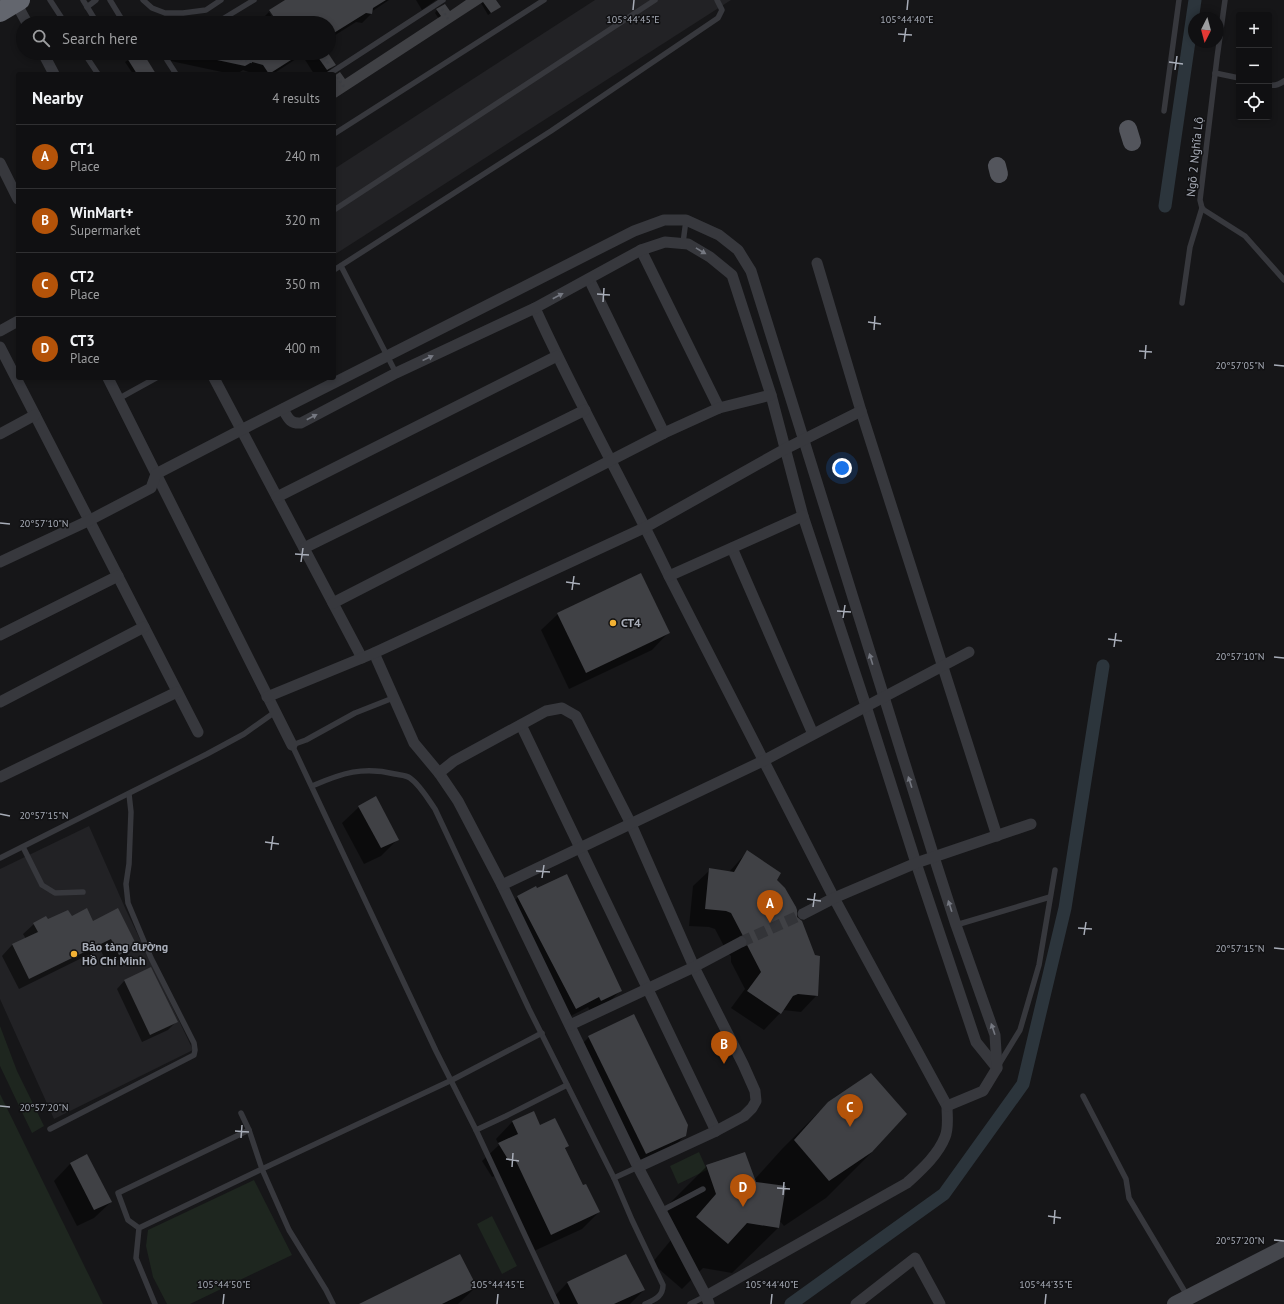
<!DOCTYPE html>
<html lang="en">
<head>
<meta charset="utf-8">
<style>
	:root { --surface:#101012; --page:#19191b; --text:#f1f3f6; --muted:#9c9d9f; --line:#303032; --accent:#b45309 }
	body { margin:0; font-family:"PT Sans",sans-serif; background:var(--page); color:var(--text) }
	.controls { position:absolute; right:12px; top:12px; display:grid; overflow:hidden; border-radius:4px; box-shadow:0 2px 6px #0003 }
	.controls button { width:36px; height:36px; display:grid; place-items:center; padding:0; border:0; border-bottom:1px solid var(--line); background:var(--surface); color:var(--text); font:20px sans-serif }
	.compass { position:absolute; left:1188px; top:12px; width:36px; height:36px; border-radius:50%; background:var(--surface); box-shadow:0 2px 6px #0003; rotate:186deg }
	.you { position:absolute; left:842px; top:468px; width:14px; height:14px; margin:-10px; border:3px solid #fff; border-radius:50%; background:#1a73e8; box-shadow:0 0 0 6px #1a73e833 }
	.badge { display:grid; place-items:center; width:26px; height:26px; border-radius:50%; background:var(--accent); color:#fff; font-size:13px; font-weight:700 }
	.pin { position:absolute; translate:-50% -33px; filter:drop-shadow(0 1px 2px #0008) }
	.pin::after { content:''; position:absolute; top:21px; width:14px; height:12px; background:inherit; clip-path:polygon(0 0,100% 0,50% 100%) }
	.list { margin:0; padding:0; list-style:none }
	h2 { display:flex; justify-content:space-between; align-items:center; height:52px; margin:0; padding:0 16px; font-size:17px }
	h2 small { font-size:13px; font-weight:400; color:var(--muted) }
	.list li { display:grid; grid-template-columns:26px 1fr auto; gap:12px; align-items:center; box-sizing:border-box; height:64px; padding:0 16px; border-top:1px solid var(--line) }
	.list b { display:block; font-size:15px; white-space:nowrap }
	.list p { margin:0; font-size:13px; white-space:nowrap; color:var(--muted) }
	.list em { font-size:13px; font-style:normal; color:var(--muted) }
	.icon { flex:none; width:22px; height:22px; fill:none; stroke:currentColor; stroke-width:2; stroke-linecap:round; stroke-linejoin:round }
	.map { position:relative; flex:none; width:1284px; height:1304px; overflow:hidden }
	.search { position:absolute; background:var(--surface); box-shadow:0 2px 6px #0003; left:16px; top:16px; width:320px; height:44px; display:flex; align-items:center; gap:10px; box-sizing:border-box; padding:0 14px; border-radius:22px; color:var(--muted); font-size:15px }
	.panel { position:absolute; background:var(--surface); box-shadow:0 2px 6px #0003; left:16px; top:72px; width:320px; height:308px; border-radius:4px }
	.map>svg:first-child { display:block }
	.built { fill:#222225 }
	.green { fill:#1e261f }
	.shadow { fill:#0007 }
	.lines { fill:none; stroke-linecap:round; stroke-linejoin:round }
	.canal { stroke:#2c353c; stroke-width:13 }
	.building { fill:#404145 }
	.street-tunnel { stroke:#333438; stroke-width:11; stroke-dasharray:11 5.5; stroke-linecap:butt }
	.path { stroke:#3d3f44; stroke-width:2.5; stroke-dasharray:2 3; stroke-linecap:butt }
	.lane { stroke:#37383d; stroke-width:5.5 }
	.street { stroke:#37383d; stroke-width:11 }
	.secondary { stroke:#45474d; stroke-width:16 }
	.primary { stroke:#53555c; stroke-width:18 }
	.highway { stroke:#63666e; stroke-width:20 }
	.oneway { fill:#757881 }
	.ticks { fill:none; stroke:#a8adb8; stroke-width:1.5 }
	.poi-dot { fill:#f2b134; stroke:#111113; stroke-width:1.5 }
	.labels { text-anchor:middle; stroke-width:3; stroke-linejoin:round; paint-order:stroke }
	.street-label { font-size:12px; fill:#a8adb8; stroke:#111113 }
	.poi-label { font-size:12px; font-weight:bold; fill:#a8adb8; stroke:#111113; text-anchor:start }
	.ticks-label { font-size:10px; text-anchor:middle; fill:#a8adb8; stroke:#111113; stroke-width:3; stroke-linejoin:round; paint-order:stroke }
</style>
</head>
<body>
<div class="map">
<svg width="1284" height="1304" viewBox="0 0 1284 1304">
	<rect width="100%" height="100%" fill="#161618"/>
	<g class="built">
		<path d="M595 0H731L334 255V169Z"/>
		<path d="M89 826 126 910 193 1050 54 1119 0 999V869Z"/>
	</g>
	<g class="green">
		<path d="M0 1026 17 1071 44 1126 32 1133 0 1066Z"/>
		<path d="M0 1094 103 1304H0Z"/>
		<path d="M699 1152 707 1170 678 1184 670 1166Z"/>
		<path d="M254 1180 292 1255 190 1304H167L153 1277 146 1246 148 1230Z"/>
		<path d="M492 1216 517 1266 502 1274 477 1224Z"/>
	</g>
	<g class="shadow">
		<path d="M287 0H389L371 12V14L362 23 356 22 329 39V23H279L271 12H269Z"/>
		<path d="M416 0H436L422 10Z"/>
		<path d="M468 0H495L497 9 488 15 481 3 334 99V77L345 80 439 19 435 13 437 10 449 12Z"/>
		<path d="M269 12 276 23H263L261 20Z"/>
		<path d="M135 53H327L335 64 325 74H314L302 55 273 74H254L243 70 237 74H231L143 55 155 74H133L125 62 137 54Z"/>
		<path d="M558 614 668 633 652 650 569 689 541 630Z"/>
		<path d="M359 807 398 839 381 856 364 864 342 823Z"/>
		<path d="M747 852 776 880 796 917 817 995 801 1012 783 1010 764 1030 731 1008 745 989 731 962V956L727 952 715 929 709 927 689 926 693 886 710 870 729 872Z"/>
		<path d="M518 897 620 991 609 1002 590 1011 588 1007 565 1019 507 908Z"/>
		<path d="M71 917 93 922 136 946 126 956 108 965 100 949 19 989 2 956 12 945 26 939 23 934 34 924Z"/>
		<path d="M125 980 176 1022 168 1030 142 1042 117 989Z"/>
		<path d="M589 1037 685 1135 674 1147 635 1164 578 1048Z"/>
		<path d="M828 1103 872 1152 826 1198 784 1226 779 1220 778 1228 732 1273 703 1268 682 1289 652 1263 671 1240 661 1212 707 1166 754 1180 782 1149Z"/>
		<path d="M534 1112 539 1126 568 1146 564 1150 582 1187 599 1212 582 1229 534 1251 499 1175 492 1177 482 1161 499 1145 496 1139 512 1122Z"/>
		<path d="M87 1155 111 1202 94 1218 77 1226 54 1181 70 1164Z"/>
		<path d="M626 1255 644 1290 630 1304H553L551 1300 567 1283Z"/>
		<path d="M476 1287 458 1304H363Z"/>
	</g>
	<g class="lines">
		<g class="canal">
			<path d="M1165 206 1195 0"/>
			<path d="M791 1304 944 1194 1023 1084 1065 908 1103 666"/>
		</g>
	</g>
	<g class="building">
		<path d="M285 0H386L373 8 372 14 366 13 329 36V23H278L269 10Z"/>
		<path d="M466 0H496L501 7 491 13 483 2 334 99V76L340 72 345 79 441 16 436 9 445 4 450 11Z"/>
		<path d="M136 53H143L156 74H137L127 58Z"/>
		<path d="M204 53H302L269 74 263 65 252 62 245 66 203 57Z"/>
		<path d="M315 53H328L336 65 327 70Z"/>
		<path d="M641 573 670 633 586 673 557 613Z"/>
		<path d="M376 796 399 840 381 848 358 806Z"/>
		<path d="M747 850 781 873 777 880 785 888 796 907 797 910V917L802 921 815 955 820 956 818 996 798 994 793 996 781 1014 747 991 761 972 747 945V939L743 936 731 913 726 911 705 909 709 868 734 872Z"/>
		<path d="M567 874 622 991 601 1001 599 997 576 1009 517 896 536 886 537 888Z"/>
		<path d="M87 908 93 921 118 908 137 946 119 955 111 939 29 979 12 944 38 932 33 923 46 916 48 919 68 910 72 916Z"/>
		<path d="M151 967 178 1022 150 1035 124 980Z"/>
		<path d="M634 1014 688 1125 686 1136 646 1154 588 1036Z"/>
		<path d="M871 1073 907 1114 872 1152 829 1181 794 1140 828 1102Z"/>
		<path d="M534 1111 540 1125 555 1118 569 1146 565 1148 583 1185 586 1184 600 1212 551 1235 515 1159 509 1161 498 1143 518 1134 512 1121Z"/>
		<path d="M745 1152 756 1182 786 1186 779 1228 747 1223 728 1244 696 1217 716 1194 706 1165Z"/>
		<path d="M87 1154 112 1202 94 1210 70 1163Z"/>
		<path d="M460 1254 477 1287 442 1304H359Z"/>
		<path d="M626 1254 645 1290 614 1304H578L567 1282Z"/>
	</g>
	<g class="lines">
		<path class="street-tunnel" d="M741 942 803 914"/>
		<g class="path">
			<path d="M442 9 448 19"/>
			<path d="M211 53 252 62"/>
			<path d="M322 53 329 65"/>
			<path d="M337 77 344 87"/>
		</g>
		<g class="lane">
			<path d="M50 0 65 23"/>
			<path d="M83 0 97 23"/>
			<path d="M110 0 124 23"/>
			<path d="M143 0 152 8 165 13H183L206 10 221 0"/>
			<path d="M1225 0 1217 58 1200 200 1202 208 1204 210 1245 236 1284 280"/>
			<path d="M87 7 96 0"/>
			<path d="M216 23 254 0"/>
			<path d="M84 53 98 74"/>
			<path d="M167 60 176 74"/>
			<path d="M1215 73 1239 78"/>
			<path d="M329 74 443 0"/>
			<path d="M1269 85C1275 86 1279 85 1284 81"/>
			<path d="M1164 111 1179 0"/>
			<path d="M334 134 544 0"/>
			<path d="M334 210 655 0"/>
			<path d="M683 243 686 220"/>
			<path d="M341 266 396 373"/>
			<path d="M334 270 551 131 718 18 722 10 717 0"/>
			<path d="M1182 303 1190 247 1202 208"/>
			<path d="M118 399 156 378"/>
			<path d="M393 698 355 713 306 740 292 745 436 1051 476 1130 557 1304"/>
			<path d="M312 786C342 773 363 766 395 774 399 775 406 775 410 778 420 785 428 799 435 809L529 1009 614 1178 632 1220 663 1285C663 1297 654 1300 645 1304"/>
			<path d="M23 847 42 885 55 893 83 892"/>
			<path d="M0 858 207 754 244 734 275 712"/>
			<path d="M956 925 1050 897"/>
			<path d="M998 1066 1020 1030 1039 965 1055 870"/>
			<path d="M1083 1096 1126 1179 1129 1198 1188 1297"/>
			<path d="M50 1129 194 1055 195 1050 194 1043 151 958 128 903 126 884 129 864 131 812 129 794"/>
			<path d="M476 1130 506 1116 567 1085"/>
			<path d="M614 1178 638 1167"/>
			<path d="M661 1211 703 1189"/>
			<path d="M139 1228 128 1220 118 1193 249 1130"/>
			<path d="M155 1304 136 1258 139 1228 262 1169 249 1130 241 1113"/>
			<path d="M333 1304 326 1290 289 1230 262 1169 452 1080 542 1033"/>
			<path d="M690 1304 706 1296"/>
		</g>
		<g class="street">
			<path d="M16 3 27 23"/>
			<path d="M43 53 54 74"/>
			<path d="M0 163 18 199"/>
			<path d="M641 250 719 408"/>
			<path d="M817 263 861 411 997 836"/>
			<path d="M589 279 664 433"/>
			<path d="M535 308C576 399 626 486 669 576L834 898 947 1106C947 1116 949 1128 945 1137 938 1155 921 1170 907 1183L706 1296"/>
			<path d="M0 331 18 321"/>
			<path d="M0 347 198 732"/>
			<path d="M108 378 292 745"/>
			<path d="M214 378 362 658"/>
			<path d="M283 409C288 418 290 424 301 423L396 373 535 308 641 250 665 242 688 244 710 257 732 275 771 395 803 516 866 706 916 863 976 1042 997 1068"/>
			<path d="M0 434 35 415"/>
			<path d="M277 497 557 356"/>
			<path d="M304 548 585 410"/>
			<path d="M732 548 813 734"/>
			<path d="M0 562 90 520 151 488 156 474 241 430 634 231 664 220H686L719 235 738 250 751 271 934 857 956 925 995 1035 997 1068 983 1091 947 1106"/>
			<path d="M669 576 803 516"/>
			<path d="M333 603 664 433 719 408 771 395"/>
			<path d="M0 635 118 576"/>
			<path d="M374 653 414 743 439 773 458 801 502 885 638 1167 706 1296 709 1304"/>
			<path d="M267 697 374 653 646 527 785 449 861 411"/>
			<path d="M0 702 144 627"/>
			<path d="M521 725 716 1131"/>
			<path d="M439 773 454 761 546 711 562 708 576 716 631 824 694 967 743 1064 755 1091 756 1101 752 1108 744 1116 716 1131 638 1167"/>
			<path d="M0 777 177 692"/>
			<path d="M502 885 763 761 969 652"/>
			<path d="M803 914 834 898 916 863 1031 824"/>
			<path d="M570 1025 694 967 741 942"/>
			<path d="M856 1304 915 1258 940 1304"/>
		</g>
		<path class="secondary" d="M1175 1304 1284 1248"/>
		<g class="primary">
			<path d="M1128 129 1132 142"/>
			<path d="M997 166 999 174"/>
		</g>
		<path class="highway" d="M0 12 20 0"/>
	</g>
	<defs><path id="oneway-solid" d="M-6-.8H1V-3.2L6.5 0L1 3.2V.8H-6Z"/></defs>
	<g class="oneway">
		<use href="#oneway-solid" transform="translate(701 251) rotate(31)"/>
		<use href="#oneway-solid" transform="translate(558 296) rotate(-28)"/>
		<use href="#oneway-solid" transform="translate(428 358) rotate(-25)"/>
		<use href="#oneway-solid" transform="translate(312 417) rotate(-28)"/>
		<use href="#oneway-solid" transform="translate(871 659) rotate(-107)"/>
		<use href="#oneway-solid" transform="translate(910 782) rotate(-108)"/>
		<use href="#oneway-solid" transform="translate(950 906) rotate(-108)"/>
		<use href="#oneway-solid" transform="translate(993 1029) rotate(-109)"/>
	</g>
	<path class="ticks" d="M633 10 634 0M907 10 908 0M898 34 912 35M904 42 906 28M1169 62 1183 64M1175 70 1177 56M597 294 610 295M603 302 604 288M868 322 881 324M874 330 875 316M1139 351 1152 352M1145 359 1146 345M1274 365 1284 366M0 523 10 524M295 554 309 555M301 562 303 548M566 582 580 584M572 590 574 576M837 611 851 612M843 618 845 605M1108 639 1122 641M1114 647 1116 633M1274 657 1284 658M0 814 10 816M265 842 279 844M271 850 273 836M536 871 550 872M542 878 544 865M807 899 821 901M813 907 815 893M1078 928 1092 929M1084 935 1086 922M1274 948 1284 949M0 1106 10 1107M235 1131 249 1132M241 1138 242 1125M506 1159 519 1161M512 1167 513 1153M777 1188 790 1189M783 1195 784 1182M1048 1216 1061 1218M1054 1224 1055 1210M1274 1240 1284 1241M223 1304 224 1294M497 1304 498 1294M771 1304 772 1294M1045 1304 1046 1294"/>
	<g class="poi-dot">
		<circle cx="613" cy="623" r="4"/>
		<circle cx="74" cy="954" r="4"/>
	</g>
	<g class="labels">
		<g class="street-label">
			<text transform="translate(1195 157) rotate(-84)" y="4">Ngõ 2 Nghĩa Lộ</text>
		</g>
		<g class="poi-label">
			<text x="621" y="627">CT4</text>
			<text x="82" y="951">Bảo tàng đường<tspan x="82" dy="14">Hồ Chí Minh</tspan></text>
		</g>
	</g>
	<g class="ticks-label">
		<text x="633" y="23">105°44'45"E</text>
		<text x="907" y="23">105°44'40"E</text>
		<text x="1240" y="369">20°57'05"N</text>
		<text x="44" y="527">20°57'10"N</text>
		<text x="1240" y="660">20°57'10"N</text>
		<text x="44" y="819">20°57'15"N</text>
		<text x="1240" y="952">20°57'15"N</text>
		<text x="44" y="1111">20°57'20"N</text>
		<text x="1240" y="1244">20°57'20"N</text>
		<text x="224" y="1288">105°44'50"E</text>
		<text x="498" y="1288">105°44'45"E</text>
		<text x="772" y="1288">105°44'40"E</text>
		<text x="1046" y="1288">105°44'35"E</text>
	</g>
</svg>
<div class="controls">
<button>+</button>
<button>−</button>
<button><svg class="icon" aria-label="locate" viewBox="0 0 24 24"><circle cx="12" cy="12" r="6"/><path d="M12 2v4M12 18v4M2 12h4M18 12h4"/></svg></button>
</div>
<svg class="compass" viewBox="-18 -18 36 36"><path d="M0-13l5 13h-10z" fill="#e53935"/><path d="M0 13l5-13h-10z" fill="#9c9d9f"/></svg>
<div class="you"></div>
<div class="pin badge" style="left:770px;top:923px">A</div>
<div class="pin badge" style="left:724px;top:1064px">B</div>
<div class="pin badge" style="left:850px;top:1127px">C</div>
<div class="pin badge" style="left:743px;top:1207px">D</div>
<div class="search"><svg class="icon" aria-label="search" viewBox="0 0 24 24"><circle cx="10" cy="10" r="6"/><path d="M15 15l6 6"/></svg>Search here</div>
<section class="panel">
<h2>Nearby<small>4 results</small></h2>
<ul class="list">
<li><span class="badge">A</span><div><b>CT1</b><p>Place</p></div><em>240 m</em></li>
<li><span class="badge">B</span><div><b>WinMart+</b><p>Supermarket</p></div><em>320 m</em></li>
<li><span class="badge">C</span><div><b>CT2</b><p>Place</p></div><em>350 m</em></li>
<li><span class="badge">D</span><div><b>CT3</b><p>Place</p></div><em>400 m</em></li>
</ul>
</section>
</div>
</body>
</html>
